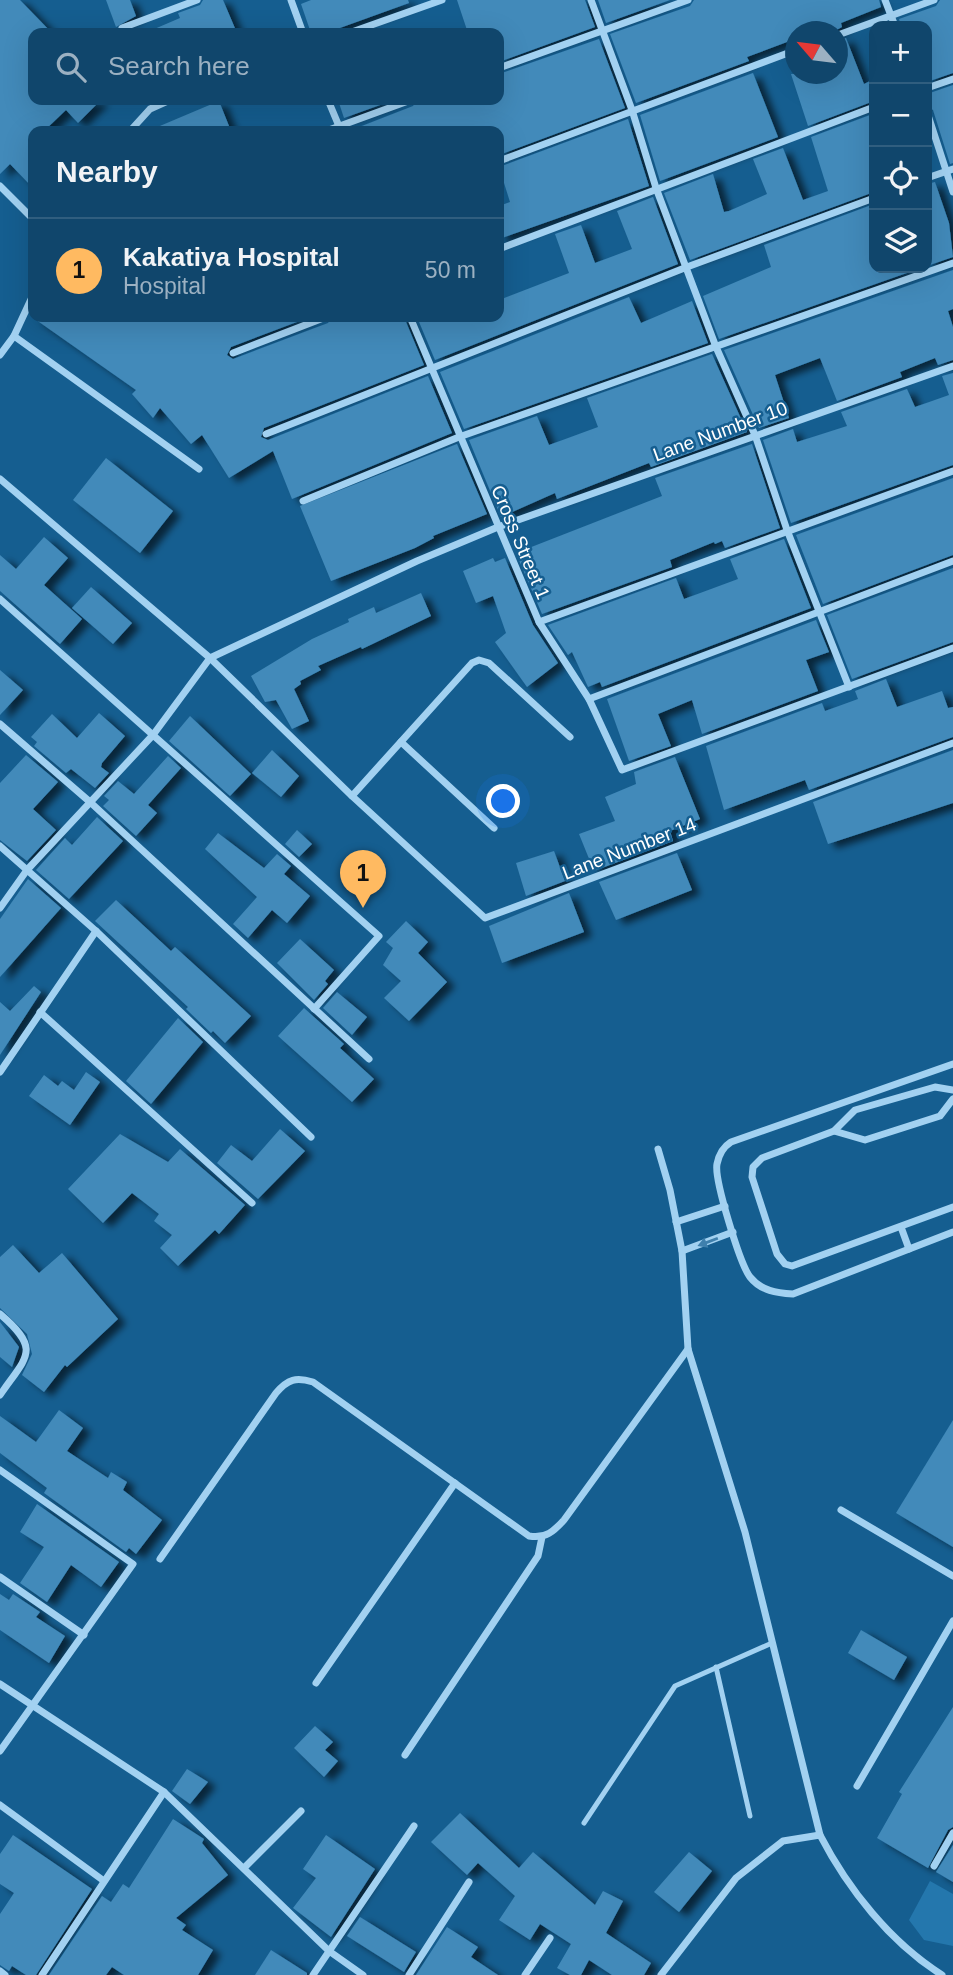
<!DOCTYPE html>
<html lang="en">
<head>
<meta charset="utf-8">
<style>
	:root { --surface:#10466c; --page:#1e5074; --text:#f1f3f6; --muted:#9cb1c2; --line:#305e7f; --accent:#ffba61 }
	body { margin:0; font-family:Arial,sans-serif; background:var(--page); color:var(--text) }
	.controls { position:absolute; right:21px; top:21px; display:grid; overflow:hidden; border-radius:14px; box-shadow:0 7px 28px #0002 }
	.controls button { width:63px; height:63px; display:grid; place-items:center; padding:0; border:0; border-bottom:2px solid var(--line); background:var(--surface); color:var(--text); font:35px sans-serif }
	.compass { position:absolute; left:785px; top:21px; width:63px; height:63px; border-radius:50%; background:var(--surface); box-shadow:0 7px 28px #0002; rotate:298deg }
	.you { position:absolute; left:504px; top:802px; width:24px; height:24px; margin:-18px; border:5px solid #fff; border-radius:50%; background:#1a73e8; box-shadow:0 0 0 10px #1a73e833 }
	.badge { display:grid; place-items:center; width:46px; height:46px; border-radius:50%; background:var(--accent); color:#111; font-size:23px; font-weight:700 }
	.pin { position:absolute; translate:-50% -58px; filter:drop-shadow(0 2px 4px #0008) }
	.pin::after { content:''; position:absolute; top:37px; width:24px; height:21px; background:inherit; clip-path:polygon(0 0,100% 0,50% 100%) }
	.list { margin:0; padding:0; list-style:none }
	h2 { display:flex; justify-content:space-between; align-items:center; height:91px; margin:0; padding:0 28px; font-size:30px }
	h2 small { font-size:23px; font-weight:400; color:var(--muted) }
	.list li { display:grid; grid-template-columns:46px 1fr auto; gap:21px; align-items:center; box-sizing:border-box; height:105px; padding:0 28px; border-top:2px solid var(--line) }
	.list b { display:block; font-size:26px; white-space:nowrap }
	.list p { margin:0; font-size:23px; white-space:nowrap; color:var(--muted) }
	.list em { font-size:23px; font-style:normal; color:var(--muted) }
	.icon { flex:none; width:38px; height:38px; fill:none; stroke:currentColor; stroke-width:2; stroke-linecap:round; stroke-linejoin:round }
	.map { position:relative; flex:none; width:953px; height:1975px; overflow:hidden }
	.search { position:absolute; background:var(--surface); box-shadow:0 7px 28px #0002; left:28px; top:28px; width:476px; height:77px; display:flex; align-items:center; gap:18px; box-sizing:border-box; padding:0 24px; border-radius:14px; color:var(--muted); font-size:26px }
	.panel { position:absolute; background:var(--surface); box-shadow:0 7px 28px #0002; left:28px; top:126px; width:476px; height:196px; border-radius:14px }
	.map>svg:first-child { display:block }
	.green { fill:#2477ad }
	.building { fill:#428aba; filter:url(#shadow) }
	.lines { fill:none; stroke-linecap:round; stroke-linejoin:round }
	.service { stroke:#a2d1f1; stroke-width:5 }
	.minor { stroke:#a2d1f1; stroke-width:7 }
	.oneway { fill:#3f80ad }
	.labels { text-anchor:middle; stroke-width:5; stroke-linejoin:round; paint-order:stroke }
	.street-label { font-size:19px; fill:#fff; stroke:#155e90 }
</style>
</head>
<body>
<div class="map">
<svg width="953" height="1975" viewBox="0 0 953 1975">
	<defs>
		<filter id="shadow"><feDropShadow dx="8" dy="4.5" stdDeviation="3.5" flood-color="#0009"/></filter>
	</defs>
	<rect width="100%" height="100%" fill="#155e90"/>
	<path class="green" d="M930 1881 953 1894V1946L924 1940 909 1920Z"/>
	<g class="building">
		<path d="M0 0H20L52 33H33V100H101L78 123 66 110 44 131H33V188L10 164 0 174Z"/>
		<path d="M106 0H130L136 16 116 27Z"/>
		<path d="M203 0H223L237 33H145L180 18 178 13 200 5Z"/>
		<path d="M311 0H408L409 3 326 33H311L301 4Z"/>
		<path d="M457 0H585L595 27 499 62V33H468Z"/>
		<path d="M598 0H670L606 23Z"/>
		<path d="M694 0H879L881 7 841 23 842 27 833 32H795V39L747 57 749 61 636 103 610 34 690 6Z"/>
		<path d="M940 0H953V73L927 82V26H901L899 19 936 6Z"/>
		<path d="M846 38 864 84 870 81 874 101 808 126 791 74H837V41Z"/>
		<path d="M599 39 625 108 499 155V131H349L413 106 417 100H499V74Z"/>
		<path d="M753 73 778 137 660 181 640 115Z"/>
		<path d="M953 85V163L950 164 933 110 927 106V94Z"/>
		<path d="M338 100H394L344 118Z"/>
		<path d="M219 101 231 131H148Z"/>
		<path d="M870 115 874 126V192L690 260 664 193 713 174 724 212 729 211 767 194 753 159 783 148 803 200 828 191 811 137Z"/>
		<path d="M628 119 649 186 499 239V206L510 202 499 167Z"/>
		<path d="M935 182 949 223 953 257 927 266V184Z"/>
		<path d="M653 197 678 264 435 360 417 317H499V300L569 273 555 234 581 225 595 263 632 249 617 211Z"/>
		<path d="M874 204V268H921L719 339 703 296 771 267 764 245Z"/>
		<path d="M953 270V309L948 311 953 327V360L938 365 935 358 900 372 902 377 837 401 820 358 775 375 789 418 759 428 724 350Z"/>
		<path d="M629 297 641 323 692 301 708 343 464 429 440 372Z"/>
		<path d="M32 317H310L231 347 227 355 233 359 328 323 332 317H404L424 365 264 428 261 437 268 440 428 376 452 433 292 499 273 451 229 478 202 435 191 444 160 408 153 418 132 394 136 390Z"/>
		<path d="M712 354 747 432 651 467 649 463 557 499 555 493 501 517 469 440 537 416 549 445 598 427 587 398Z"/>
		<path d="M953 373V465L791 523 763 440 793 429 797 442 847 426 841 412 907 389 915 407 949 395 942 376Z"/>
		<path d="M457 444 487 514 433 536 434 538 415 548 331 581 300 506Z"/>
		<path d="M752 444 780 528 725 548 722 541 715 544 714 542 670 560 672 567 542 614 516 553 662 496 655 478Z"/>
		<path d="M106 458 173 511 140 553 73 500Z"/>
		<path d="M953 478V555L823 604 796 535Z"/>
		<path d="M44 537 68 558 44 585 82 619 60 644 0 591V555L16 569Z"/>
		<path d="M784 539 811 608 602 687 600 682 588 687 572 652 568 655 548 625 676 578 684 599 738 579 730 559Z"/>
		<path d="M493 558 495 562 505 558 533 625 558 663 527 687 495 642 506 633 493 596 476 603 463 571Z"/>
		<path d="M953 568V642L852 679 827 615Z"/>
		<path d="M91 587 132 623 113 644 72 608Z"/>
		<path d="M421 593 431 616 362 649 361 647 318 666 321 670 300 681 301 684 294 689 309 721 292 729 276 700 265 702 251 676 312 639 349 622 348 619 374 607 376 613Z"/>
		<path d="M816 620 829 652 806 660 818 691 702 734 692 700 658 714 671 746 629 761 607 699Z"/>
		<path d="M0 670 23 690 0 715Z"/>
		<path d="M886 679 897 707 942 691 948 708 953 707V737L809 790 805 780 724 810 706 746 822 703 825 711 858 699 855 691Z"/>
		<path d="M99 713 125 736 102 763 101 767 109 773 95 788 71 769 66 773 34 746 37 742 31 737 52 714 77 738Z"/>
		<path d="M190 716 251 774 230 796 169 741Z"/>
		<path d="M272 750 299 776 281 797 252 773Z"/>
		<path d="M953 750V803L828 844 813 802Z"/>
		<path d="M26 755 58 782 33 809 56 830 27 861 0 840V783Z"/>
		<path d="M168 756 181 768 148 805 157 813 136 836 103 806 109 800 104 796 118 781 134 794Z"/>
		<path d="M675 757 700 819 670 831 673 841 594 871 579 834 615 821 605 797 636 784 634 772Z"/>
		<path d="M97 817 123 841 69 899 36 870 65 838 72 845Z"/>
		<path d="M297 830 312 844 299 857 285 844Z"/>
		<path d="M218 833 264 868 277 854 291 866 284 874 310 896 287 923 272 910 248 938 233 924 257 897 205 849Z"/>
		<path d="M554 851 565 881 526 896 516 863Z"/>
		<path d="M677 853 692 890 616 920 599 882Z"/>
		<path d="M28 879 61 908 0 977V919Z"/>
		<path d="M569 893 584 932 502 963 489 926Z"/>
		<path d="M116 900 171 951 175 947 251 1016 225 1043 213 1031 211 1033 186 1009 188 1007 95 921Z"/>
		<path d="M406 921 428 942 418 953 447 982 409 1021 384 998 401 981 383 965 393 948 386 942Z"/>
		<path d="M300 939 334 970 325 981 328 984 314 1000 277 963Z"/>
		<path d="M34 986 41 992 0 1055V1002L10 1011Z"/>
		<path d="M337 992 367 1017 352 1035 323 1008Z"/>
		<path d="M304 1008 344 1044 340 1048 374 1079 352 1102 278 1036Z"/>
		<path d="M178 1018 203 1042 151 1104 126 1081Z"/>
		<path d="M86 1072 100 1082 70 1125 29 1096 44 1075 58 1086 62 1081 74 1090Z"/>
		<path d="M280 1129 305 1151 258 1199 217 1163 231 1145 252 1161Z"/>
		<path d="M120 1134 168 1162 180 1149 245 1205 219 1234 215 1230 178 1266 160 1248 172 1235 154 1221 159 1214 132 1193 103 1223 68 1189Z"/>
		<path d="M13 1245 39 1273 62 1253 118 1319 67 1367 65 1365 44 1392 22 1375 32 1354 27 1334 0 1308V1257Z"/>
		<path d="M0 1322 19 1347 12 1367 0 1357Z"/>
		<path d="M59 1410 83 1428 67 1451 108 1478 111 1472 127 1482 123 1490 162 1520 136 1554 129 1548 126 1552 44 1493 47 1488 0 1453V1416L36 1442Z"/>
		<path d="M953 1420V1547L896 1513Z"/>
		<path d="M37 1504 119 1562 101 1587 71 1565 47 1602 20 1583 44 1547 20 1532Z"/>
		<path d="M0 1594 9 1600 13 1594 40 1612 36 1617 65 1636 49 1663 0 1630Z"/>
		<path d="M861 1630 907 1657 894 1680 848 1653Z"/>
		<path d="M953 1707V1827L948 1830 928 1868 877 1838 902 1794 899 1792Z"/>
		<path d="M315 1726 333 1742 325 1750 338 1761 324 1777 294 1748Z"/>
		<path d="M187 1769 208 1782 190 1804 172 1791Z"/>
		<path d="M460 1813 519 1868 533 1852 595 1905 603 1891 623 1901 606 1933 651 1963 644 1975H612L589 1960 581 1975H570L557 1968 571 1944 540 1924 530 1940 499 1920 515 1896 478 1863 467 1875 431 1842Z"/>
		<path d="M173 1819 204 1839 202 1843 228 1875 176 1918 186 1925 182 1930 213 1950 198 1975H124L112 1967 106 1975H49L102 1896 111 1902 123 1884 129 1888Z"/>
		<path d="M13 1835 92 1889 36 1975H26L12 1966 9 1971 0 1965V1914L14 1893 0 1884V1854Z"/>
		<path d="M326 1835 375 1869 331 1937 293 1908 316 1878 303 1869Z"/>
		<path d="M953 1845V1882L936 1872Z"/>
		<path d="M689 1852 712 1871 679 1912 654 1892Z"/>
		<path d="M360 1917 416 1952 404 1972 347 1936Z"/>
		<path d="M447 1927 478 1947 471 1957 498 1975H416Z"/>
		<path d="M271 1950 307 1973V1975H255Z"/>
	</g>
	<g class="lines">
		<g class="service">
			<path d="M716 1667 750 1816"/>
			<path d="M584 1823 675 1686 772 1643"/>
		</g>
		<g class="minor">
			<path d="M291 0 303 33"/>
			<path d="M591 0 632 110 656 188 716 347 755 435 787 530 849 687"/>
			<path d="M885 0 895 26"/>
			<path d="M122 28 197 0"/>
			<path d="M349 33 442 0"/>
			<path d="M838 35 934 0"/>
			<path d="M499 68 688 0"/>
			<path d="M927 88 953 79"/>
			<path d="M328 100 341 131"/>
			<path d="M927 112 953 192"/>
			<path d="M130 131 150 109 170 100"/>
			<path d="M326 131 411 100"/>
			<path d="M499 161 796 50"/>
			<path d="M927 178 953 169"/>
			<path d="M0 186 30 216"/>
			<path d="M499 249 874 107"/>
			<path d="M410 317 539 622 589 699 622 770 953 648"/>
			<path d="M14 336 199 469"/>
			<path d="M233 353 326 317"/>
			<path d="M0 355 14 336 33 295"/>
			<path d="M266 434 687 267 874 198"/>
			<path d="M0 479 210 658 352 796 485 918 953 743"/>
			<path d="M303 501 459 437 953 263"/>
			<path d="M0 599 379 936 314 1009"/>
			<path d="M539 622 953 471"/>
			<path d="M589 699 953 561"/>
			<path d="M0 724 90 802 369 1059"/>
			<path d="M401 742 494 828"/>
			<path d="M352 796 472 663 479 660 489 663 570 737"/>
			<path d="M0 846 96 931 311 1137"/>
			<path d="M0 908 27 870 153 735 210 658 417 561 498 527 953 366"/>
			<path d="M40 1012 252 1203"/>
			<path d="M953 1064 731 1142C723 1147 719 1154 717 1164 714 1179 740 1264 750 1277 761 1291 777 1293 793 1294L953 1232"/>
			<path d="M0 1072 96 931"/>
			<path d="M953 1090 935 1087 855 1110 834 1131 762 1158 753 1167 752 1177 777 1254 785 1264 792 1266 953 1207"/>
			<path d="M834 1131 865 1140 940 1116 953 1099"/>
			<path d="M658 1149 670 1190 682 1251 688 1349 745 1532 820 1835C848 1889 890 1942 942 1975"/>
			<path d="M676 1222 725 1206"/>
			<path d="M901 1227 909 1249"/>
			<path d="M682 1251 733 1232"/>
			<path d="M0 1314C42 1350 27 1356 0 1395"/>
			<path d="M0 1470 133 1564 0 1751"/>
			<path d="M841 1510 953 1576"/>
			<path d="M160 1559 276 1393C288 1379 296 1377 313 1382L529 1536C546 1539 554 1531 564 1520L688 1349"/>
			<path d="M0 1577 84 1635"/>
			<path d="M316 1683 455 1483"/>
			<path d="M0 1684 164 1792 329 1951 363 1975"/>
			<path d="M405 1755 538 1556 542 1537"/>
			<path d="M857 1786 953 1621"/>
			<path d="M0 1805 104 1881"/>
			<path d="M934 1866 953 1833"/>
			<path d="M244 1868 301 1811"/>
			<path d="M0 1971 5 1975"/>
			<path d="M42 1975 164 1792"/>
			<path d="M313 1975 414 1826"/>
			<path d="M409 1975 469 1882"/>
			<path d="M525 1975 550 1938"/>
			<path d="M661 1975 736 1878 783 1841 820 1835"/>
		</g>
	</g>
	<defs><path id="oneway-solid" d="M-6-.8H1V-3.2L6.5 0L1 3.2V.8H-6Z" transform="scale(1.75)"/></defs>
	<use class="oneway" href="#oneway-solid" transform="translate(708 1242) rotate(159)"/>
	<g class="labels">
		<g class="street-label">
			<text transform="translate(720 431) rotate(-20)" y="7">Lane Number 10</text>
			<text transform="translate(521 542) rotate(67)" y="7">Cross Street 1</text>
			<text transform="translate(629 848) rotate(-21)" y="7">Lane Number 14</text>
		</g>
	</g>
</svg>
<div class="controls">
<button>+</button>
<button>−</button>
<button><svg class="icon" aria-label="locate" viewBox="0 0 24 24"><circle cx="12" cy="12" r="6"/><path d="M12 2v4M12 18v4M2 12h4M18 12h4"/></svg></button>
<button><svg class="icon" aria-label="layers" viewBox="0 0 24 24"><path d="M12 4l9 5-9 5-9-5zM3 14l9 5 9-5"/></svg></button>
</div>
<svg class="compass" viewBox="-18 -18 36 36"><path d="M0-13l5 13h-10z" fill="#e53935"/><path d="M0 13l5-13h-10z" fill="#9cb1c2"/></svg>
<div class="you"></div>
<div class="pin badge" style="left:363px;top:908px">1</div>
<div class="search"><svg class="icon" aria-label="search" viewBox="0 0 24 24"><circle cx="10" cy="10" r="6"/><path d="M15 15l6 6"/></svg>Search here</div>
<section class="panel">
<h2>Nearby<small></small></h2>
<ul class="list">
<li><span class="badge">1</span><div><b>Kakatiya Hospital</b><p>Hospital</p></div><em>50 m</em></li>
</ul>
</section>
</div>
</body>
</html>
